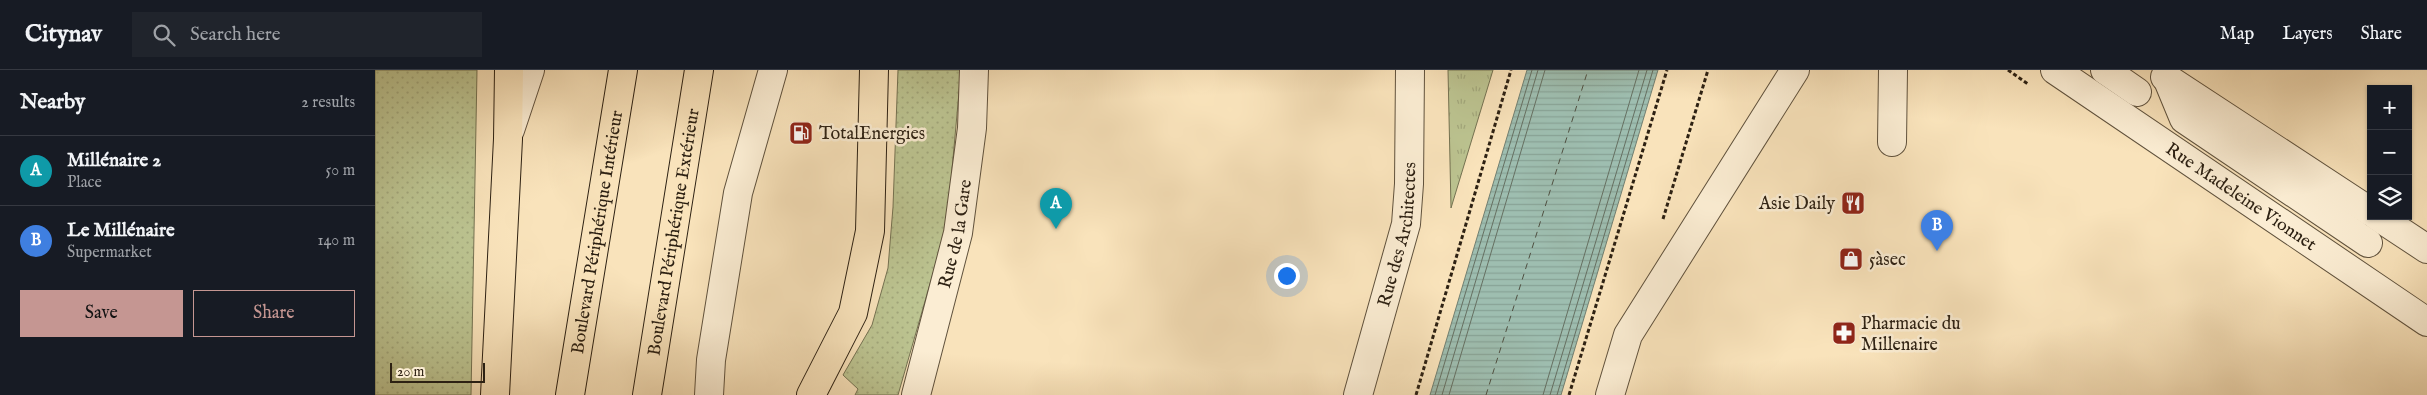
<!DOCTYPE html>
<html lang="en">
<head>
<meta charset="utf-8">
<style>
	:root { --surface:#171b24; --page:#20242c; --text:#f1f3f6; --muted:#9ea1a6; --line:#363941; --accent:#c59692 }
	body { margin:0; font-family:"IM FELL English",serif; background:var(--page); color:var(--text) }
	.controls { position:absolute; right:15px; top:15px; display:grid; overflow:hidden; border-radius:0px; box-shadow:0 1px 4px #0004 }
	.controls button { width:45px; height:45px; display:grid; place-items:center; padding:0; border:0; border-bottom:1px solid var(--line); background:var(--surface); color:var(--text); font:25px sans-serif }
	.scale { position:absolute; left:15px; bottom:12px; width:95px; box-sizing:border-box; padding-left:5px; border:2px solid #2d2113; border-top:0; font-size:14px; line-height:18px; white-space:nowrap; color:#2d2113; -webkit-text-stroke:4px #fbedd3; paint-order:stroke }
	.you { position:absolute; left:911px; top:205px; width:18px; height:18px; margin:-12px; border:4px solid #fff; border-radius:50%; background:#1a73e8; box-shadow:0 0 0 8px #1a73e833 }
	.badge { display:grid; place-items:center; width:32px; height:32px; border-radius:50%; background:var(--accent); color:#fff; font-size:16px; font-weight:700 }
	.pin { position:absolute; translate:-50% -41px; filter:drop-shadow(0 1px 2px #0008) }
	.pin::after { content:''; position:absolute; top:26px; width:18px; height:15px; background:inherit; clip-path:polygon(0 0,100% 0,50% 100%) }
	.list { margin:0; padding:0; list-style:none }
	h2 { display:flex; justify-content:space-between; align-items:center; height:65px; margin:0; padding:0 20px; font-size:21px }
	h2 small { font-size:16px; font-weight:400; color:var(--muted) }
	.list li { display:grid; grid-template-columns:32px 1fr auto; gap:15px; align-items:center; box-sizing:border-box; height:70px; padding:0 20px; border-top:1px solid var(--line) }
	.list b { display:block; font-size:19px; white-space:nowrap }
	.list p { margin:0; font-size:16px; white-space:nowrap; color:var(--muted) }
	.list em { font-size:16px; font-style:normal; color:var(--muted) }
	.actions { display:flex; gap:10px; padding:15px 20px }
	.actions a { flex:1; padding:11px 0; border:1px solid var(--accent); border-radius:0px; text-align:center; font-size:18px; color:var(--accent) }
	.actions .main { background:var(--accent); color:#111 }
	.icon { flex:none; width:28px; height:28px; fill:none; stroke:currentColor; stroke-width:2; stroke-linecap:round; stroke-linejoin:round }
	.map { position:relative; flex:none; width:2052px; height:325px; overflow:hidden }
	header { display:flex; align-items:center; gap:30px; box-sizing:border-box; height:70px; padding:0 25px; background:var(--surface); border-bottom:1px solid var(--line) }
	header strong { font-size:24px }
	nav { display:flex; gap:28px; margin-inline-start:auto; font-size:18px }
	.search { width:350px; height:45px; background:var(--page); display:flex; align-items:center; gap:12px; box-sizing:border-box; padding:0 18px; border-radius:0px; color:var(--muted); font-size:19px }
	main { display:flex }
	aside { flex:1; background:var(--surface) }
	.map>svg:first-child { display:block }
	.grass { fill:url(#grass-tufts); stroke:#747252 }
	.park { fill:url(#park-dots); stroke:#747252 }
	.water { fill:url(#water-rules); stroke:#717f71 }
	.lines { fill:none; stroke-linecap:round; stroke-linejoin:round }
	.shore { stroke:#667062; stroke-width:1 }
	.ferry { stroke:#4f5042; stroke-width:1; stroke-dasharray:6 5; stroke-linecap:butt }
	.minor-casing { stroke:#60523d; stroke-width:30 }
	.highway-casing { stroke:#2d2113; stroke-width:30 }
	.path { stroke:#2d2113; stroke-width:3; stroke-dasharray:4 2.5; stroke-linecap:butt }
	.minor { stroke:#fbedd3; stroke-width:28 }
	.highway { stroke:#f9e3bb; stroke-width:28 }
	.labels { text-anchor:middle; stroke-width:5; stroke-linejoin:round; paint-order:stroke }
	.poi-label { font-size:18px; fill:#2d2113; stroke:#fbedd3; text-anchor:start }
	.street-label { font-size:18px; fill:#2d2113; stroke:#fbedd3 }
</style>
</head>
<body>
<header>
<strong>Citynav</strong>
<div class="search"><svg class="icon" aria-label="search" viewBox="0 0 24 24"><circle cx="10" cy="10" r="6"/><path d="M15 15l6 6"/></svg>Search here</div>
<nav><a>Map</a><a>Layers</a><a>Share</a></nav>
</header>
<main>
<aside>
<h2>Nearby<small>2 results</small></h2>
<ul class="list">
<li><span class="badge" style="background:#0f9aa8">A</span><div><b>Millénaire 2</b><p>Place</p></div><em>50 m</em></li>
<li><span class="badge" style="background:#3f7fe0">B</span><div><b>Le Millénaire</b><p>Supermarket</p></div><em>140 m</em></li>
</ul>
<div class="actions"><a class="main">Save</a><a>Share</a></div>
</aside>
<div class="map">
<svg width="2052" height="325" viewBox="0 0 2052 325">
	<defs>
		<pattern id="grass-tufts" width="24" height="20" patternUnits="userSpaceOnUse" patternTransform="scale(1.25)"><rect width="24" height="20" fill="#bcc491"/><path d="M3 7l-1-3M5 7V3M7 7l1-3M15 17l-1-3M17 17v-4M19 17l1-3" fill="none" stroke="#a2a87c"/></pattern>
		<pattern id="park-dots" width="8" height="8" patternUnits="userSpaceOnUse" patternTransform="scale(1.25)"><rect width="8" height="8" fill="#bcc491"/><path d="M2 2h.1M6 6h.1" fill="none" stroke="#a2a87c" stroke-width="1.8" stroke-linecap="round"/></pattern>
		<pattern id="water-rules" width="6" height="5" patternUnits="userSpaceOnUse" patternTransform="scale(1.25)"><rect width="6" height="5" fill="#9ebeb0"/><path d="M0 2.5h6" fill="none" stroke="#88a396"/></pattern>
	</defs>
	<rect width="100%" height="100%" fill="#f9e3bb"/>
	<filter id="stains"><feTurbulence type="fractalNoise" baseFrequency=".004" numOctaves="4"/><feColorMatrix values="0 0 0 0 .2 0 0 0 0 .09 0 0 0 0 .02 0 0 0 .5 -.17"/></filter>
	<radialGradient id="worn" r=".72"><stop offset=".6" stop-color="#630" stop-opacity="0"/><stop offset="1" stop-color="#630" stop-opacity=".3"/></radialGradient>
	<path class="grass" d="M1073 0H1118L1076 138Z"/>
	<g class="park">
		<path d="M0 0H102L96 325H0Z"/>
		<path d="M523 0H586L572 155 523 325H480L483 319 468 305 497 255 513 198 518 137Z"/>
	</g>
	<path class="water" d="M1152 0H1283L1186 325H1055Z"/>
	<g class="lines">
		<g class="shore">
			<path d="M1060 325 1157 0"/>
			<path d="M1067 325 1163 0"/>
			<path d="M1074 325 1170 0"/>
			<path d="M1168 325 1264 0"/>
			<path d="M1175 325 1272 0"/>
			<path d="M1182 325 1278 0"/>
		</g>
		<path class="ferry" d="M1111 325 1213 0"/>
		<g class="minor-casing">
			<g id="minor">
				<path id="s1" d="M1680 0 2052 252"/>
				<path d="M1730 0 1762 22"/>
				<path d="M1790 7 1996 142"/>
				<path d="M1792 8 1809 49 1993 173"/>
				<path d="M135 60 155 0"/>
				<path d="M1517 72 1518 0"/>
				<path d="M2002 146 2052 179"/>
				<path d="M334 325 336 290 363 123 398 0"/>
				<path id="s2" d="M541 325 583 163 597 58 599 0"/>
				<path id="s3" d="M983 325 1031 154 1034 114 1035 0"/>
				<path d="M1235 325 1253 265 1420 0"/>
			</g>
		</g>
		<g class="highway-casing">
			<g id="highway">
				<path d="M120 325 133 69 134 0"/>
				<path id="s4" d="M195 325 248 0"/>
				<path id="s5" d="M272 325 324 0"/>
				<path d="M436 325 478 243 495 161 499 0"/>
			</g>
		</g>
		<g class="path">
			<path d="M1633 0 1653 14"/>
			<path d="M1288 149 1333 0"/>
			<path d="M1041 325 1136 0"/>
			<path d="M1194 325 1292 0"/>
		</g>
		<use href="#minor" class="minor"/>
		<use href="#highway" class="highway"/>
	</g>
	<defs>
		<g id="fuel-square" transform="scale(1.25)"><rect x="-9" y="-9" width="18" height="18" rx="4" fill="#8f2418" stroke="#fbedd3"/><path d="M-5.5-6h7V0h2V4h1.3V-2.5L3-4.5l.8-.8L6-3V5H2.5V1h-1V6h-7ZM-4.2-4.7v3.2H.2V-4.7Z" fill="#fff"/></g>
		<g id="restaurant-square" transform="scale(1.25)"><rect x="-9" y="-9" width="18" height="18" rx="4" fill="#8f2418" stroke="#fbedd3"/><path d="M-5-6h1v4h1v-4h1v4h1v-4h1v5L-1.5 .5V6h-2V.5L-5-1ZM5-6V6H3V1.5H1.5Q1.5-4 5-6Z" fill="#fff"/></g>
		<g id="shop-square" transform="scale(1.25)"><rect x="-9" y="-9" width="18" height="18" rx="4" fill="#8f2418" stroke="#fbedd3"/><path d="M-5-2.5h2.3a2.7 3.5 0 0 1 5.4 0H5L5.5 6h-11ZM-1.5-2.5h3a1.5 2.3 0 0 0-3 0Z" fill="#fff"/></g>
		<g id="pharmacy-square" transform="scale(1.25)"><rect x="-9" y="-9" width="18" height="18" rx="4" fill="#8f2418" stroke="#fbedd3"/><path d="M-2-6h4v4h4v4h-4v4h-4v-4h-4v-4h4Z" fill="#fff"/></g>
	</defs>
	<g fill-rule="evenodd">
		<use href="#fuel-square" x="426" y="63"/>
		<use href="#restaurant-square" x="1478" y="133"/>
		<use href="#shop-square" x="1476" y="189"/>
		<use href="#pharmacy-square" x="1469" y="263"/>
	</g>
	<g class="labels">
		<g class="poi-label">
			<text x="444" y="69">TotalEnergies</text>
			<text x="1460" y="139" text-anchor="end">Asie Daily</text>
			<text x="1494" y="195">5àsec</text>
			<text x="1486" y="259">Pharmacie du<tspan x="1486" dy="21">Millenaire</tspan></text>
		</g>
		<g class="street-label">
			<text dy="6" stroke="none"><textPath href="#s1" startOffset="225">Rue Madeleine Vionnet</textPath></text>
			<text dy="6" stroke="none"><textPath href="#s4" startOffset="165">Boulevard Périphérique Intérieur</textPath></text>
			<text dy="6" stroke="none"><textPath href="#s5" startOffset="165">Boulevard Périphérique Extérieur</textPath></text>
			<text dy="6" stroke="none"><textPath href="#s2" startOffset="166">Rue de la Gare</textPath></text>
			<text dy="6" stroke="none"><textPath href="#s3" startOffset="166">Rue des Architectes</textPath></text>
		</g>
	</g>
	<rect width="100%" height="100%" filter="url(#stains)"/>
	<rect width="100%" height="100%" fill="url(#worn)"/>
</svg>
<div class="controls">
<button>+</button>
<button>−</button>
<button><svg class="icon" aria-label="layers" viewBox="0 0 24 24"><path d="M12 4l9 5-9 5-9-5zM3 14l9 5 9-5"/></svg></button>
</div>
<div class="scale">20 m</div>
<div class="you"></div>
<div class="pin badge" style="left:681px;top:159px;background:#0f9aa8">A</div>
<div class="pin badge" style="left:1562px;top:181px;background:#3f7fe0">B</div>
</div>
</main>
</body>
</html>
